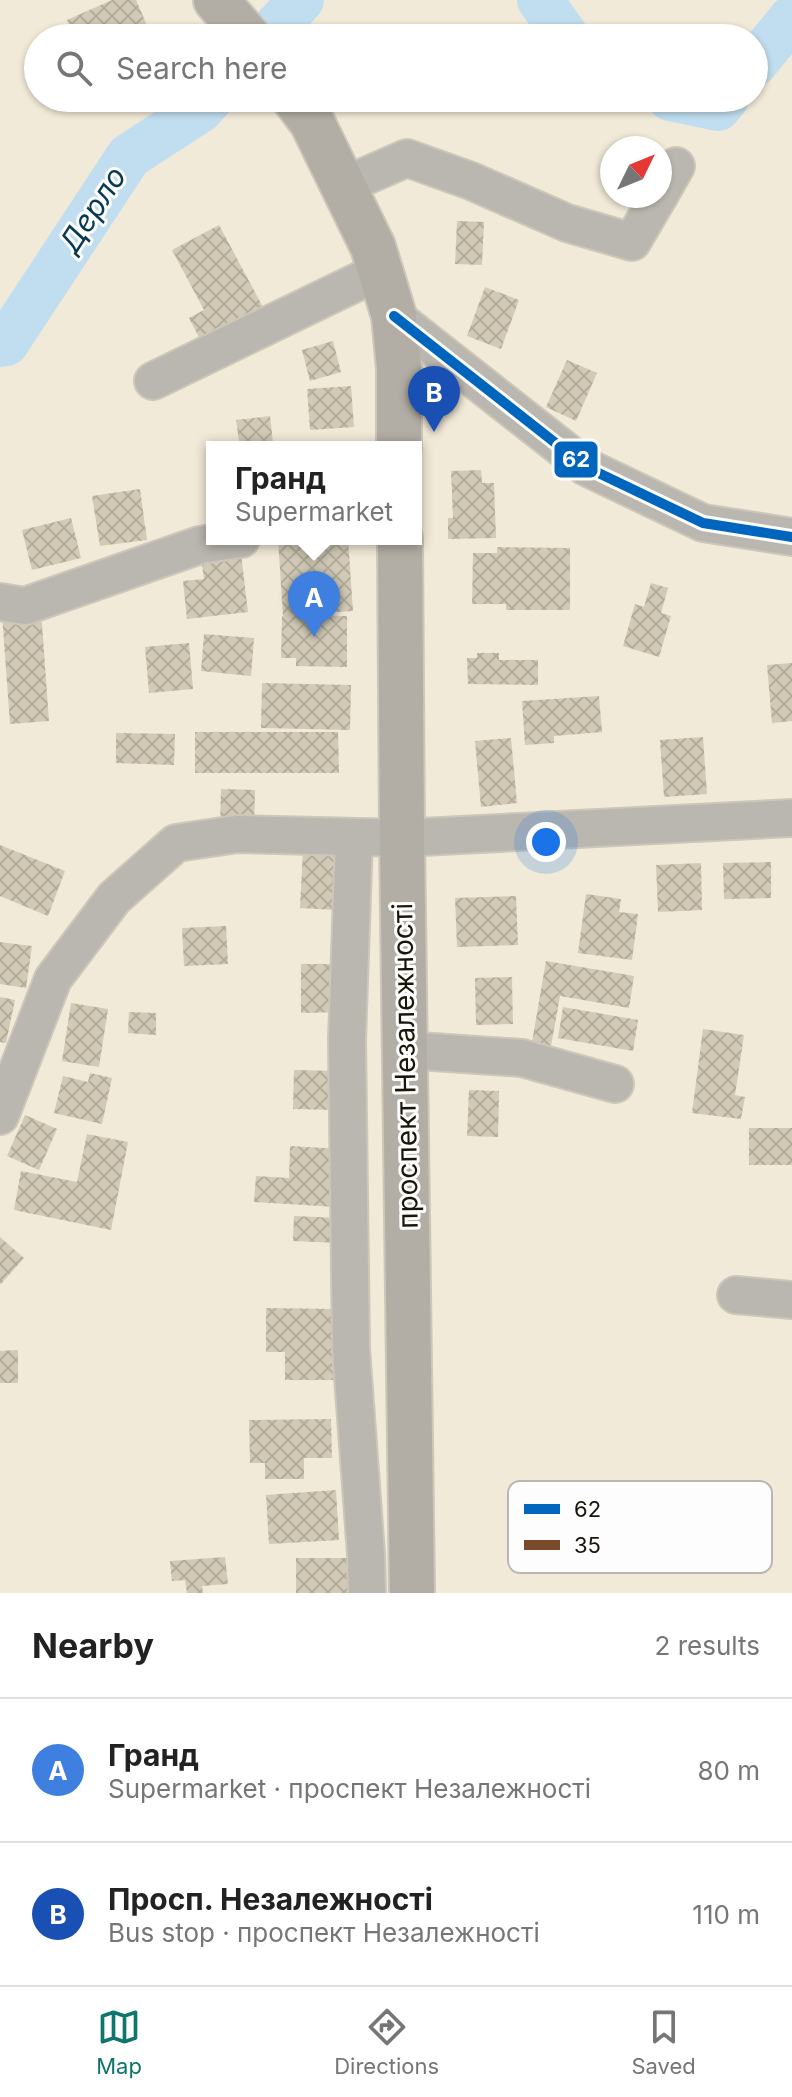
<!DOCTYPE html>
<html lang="en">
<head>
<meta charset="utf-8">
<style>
	:root { --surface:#fff; --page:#f6f6f6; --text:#222; --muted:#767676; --line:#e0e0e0; --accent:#0f766e }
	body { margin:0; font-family:Inter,sans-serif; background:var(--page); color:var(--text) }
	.compass { position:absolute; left:600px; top:136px; width:72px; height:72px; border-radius:50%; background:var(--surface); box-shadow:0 2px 6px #0004; rotate:47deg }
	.you { position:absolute; left:546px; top:842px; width:28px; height:28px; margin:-20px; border:6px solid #fff; border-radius:50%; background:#1a73e8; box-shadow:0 0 0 12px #1a73e833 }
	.badge { display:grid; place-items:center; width:52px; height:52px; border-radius:50%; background:var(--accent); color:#fff; font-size:26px; font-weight:700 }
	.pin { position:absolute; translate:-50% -66px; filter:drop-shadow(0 2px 4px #0008) }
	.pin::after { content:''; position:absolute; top:42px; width:28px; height:24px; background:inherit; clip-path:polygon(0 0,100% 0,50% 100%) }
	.popup { position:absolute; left:206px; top:441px; width:216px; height:104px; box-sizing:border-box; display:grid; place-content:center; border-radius:0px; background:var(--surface); filter:drop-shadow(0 2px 6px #0005); font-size:26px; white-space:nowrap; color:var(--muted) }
	.popup b { font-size:30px; color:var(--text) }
	.popup::after { content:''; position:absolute; left:50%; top:100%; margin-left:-16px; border:16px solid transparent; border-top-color:var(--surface) }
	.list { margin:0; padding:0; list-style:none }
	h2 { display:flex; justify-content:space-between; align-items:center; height:104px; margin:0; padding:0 32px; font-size:34px }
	h2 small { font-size:26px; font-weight:400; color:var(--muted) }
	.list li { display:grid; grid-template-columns:52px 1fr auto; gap:24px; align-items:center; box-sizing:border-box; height:144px; padding:0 32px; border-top:2px solid var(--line) }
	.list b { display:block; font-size:30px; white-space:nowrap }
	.list p { margin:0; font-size:26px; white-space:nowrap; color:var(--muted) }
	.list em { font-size:26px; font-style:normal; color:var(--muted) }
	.icon { flex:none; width:44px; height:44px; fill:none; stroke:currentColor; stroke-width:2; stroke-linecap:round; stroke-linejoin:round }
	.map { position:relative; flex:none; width:792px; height:1593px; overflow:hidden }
	.search { position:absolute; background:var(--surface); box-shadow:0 2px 6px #0004; left:24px; right:24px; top:24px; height:88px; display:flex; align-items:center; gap:20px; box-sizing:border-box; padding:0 28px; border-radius:44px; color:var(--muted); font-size:30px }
	.sheet { height:392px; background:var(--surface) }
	nav { display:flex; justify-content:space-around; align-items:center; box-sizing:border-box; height:112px; border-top:2px solid var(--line); background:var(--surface); font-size:22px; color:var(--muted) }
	nav a { display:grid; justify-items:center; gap:4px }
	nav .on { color:var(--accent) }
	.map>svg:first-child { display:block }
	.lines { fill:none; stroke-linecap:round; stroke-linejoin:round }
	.river { stroke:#c0deef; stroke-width:46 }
	.building { fill:url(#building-cross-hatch) }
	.minor-casing { stroke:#cdc7b9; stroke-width:40 }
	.major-casing { stroke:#cdc7b9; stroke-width:48 }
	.minor { stroke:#bab7b0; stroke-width:36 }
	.major { stroke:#b2aea5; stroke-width:44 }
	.bus-1-casing { stroke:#fdfdfd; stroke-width:16 }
	.bus-1 { stroke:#0065bd; stroke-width:10 }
	.labels { text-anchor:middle; stroke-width:6; stroke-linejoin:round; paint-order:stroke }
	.street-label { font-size:28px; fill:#1a1509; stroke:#fdfdfd }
	.water-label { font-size:30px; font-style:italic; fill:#083953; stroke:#fdfdfd }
	.key { fill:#fdfdfd; stroke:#b9b7b4; stroke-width:2 }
	.key-label { font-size:22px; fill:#1a1509 }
	.line-badge { stroke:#fdfdfd; stroke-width:3 }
	.badge-label { font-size:22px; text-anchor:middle; font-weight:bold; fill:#fff }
</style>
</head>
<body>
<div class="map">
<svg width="792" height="1593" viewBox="0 0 792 1593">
	<defs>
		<pattern id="building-cross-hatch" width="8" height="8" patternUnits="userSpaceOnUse" patternTransform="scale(2)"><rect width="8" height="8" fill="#d2cab7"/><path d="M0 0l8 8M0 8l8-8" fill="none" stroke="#b4ad9c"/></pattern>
	</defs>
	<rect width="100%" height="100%" fill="#f2ead8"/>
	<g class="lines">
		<g class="river">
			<path d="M540 0 567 38"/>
			<path d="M266 38 301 0"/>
			<path d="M754 64 792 18"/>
			<path d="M670 98 718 108 726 98"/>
			<path d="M0 344 6 343 129 156 200 110 211 98"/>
		</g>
	</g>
	<g class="building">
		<path d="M112 0H136L149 30 131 38H75L67 20Z"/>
		<path d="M457 221 484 222 482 265 455 264Z"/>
		<path d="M219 225 264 309 202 343 189 318 204 310 172 250Z"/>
		<path d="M485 287 519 300 501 349 467 336Z"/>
		<path d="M333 341 341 372 310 381 302 350Z"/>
		<path d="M567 360 597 373 576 421 546 407Z"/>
		<path d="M351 386 354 427 310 430 307 389Z"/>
		<path d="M270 416 273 443 240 447 236 420Z"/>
		<path d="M367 441V447H314V445Z"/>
		<path d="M481 470 482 483H494L496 538 448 539V518H453L451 471Z"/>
		<path d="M140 489 147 540 100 546 92 496Z"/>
		<path d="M71 518 81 558 32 570 22 530Z"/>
		<path d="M278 539H348L353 611 290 615 347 616V667L296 666V658H281L282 616H283Z"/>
		<path d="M497 547 570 548V610H506V604H472L473 553H497Z"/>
		<path d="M241 554 248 612 187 619 183 581 204 579 201 558Z"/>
		<path d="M651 583 668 588 661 613 671 616 659 657 623 646 635 604 644 607Z"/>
		<path d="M41 611 49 721 10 724 2 614Z"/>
		<path d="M204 634 254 638 251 676 201 671Z"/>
		<path d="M189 643 193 689 149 693 145 647Z"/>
		<path d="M477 653H499V660H538V685L468 684 467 658H477Z"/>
		<path d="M792 663V721L772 723 767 665Z"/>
		<path d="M262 683 351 685 350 730 261 728Z"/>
		<path d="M599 696 602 732 554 736V743L525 745 522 701Z"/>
		<path d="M195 732H338L339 773H195Z"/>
		<path d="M116 733 175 734 174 765 116 763Z"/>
		<path d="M703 737 707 794 664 797 660 740Z"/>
		<path d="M511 738 517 803 481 807 475 741Z"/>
		<path d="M221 789 255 790 254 827 220 826Z"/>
		<path d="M0 845 65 871 48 916 0 896Z"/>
		<path d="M303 850 339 852 335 910 300 908Z"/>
		<path d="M771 862V898L724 899 723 863Z"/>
		<path d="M701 863 702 910 658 912 656 865Z"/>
		<path d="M586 894 621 899 619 912 638 914 632 960 578 953Z"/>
		<path d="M516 896 518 945 457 947 455 898Z"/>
		<path d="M226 926 228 964 184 966 182 928Z"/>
		<path d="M0 942 32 946 26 988 0 984Z"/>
		<path d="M546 961 634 976 629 1008 560 996 551 1046 532 1042Z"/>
		<path d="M301 964H342L343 1012 301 1013Z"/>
		<path d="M512 977 513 1024 476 1025 475 978Z"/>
		<path d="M0 997 15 1000 6 1043 0 1042Z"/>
		<path d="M71 1003 108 1009 99 1067 62 1061Z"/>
		<path d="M563 1007 638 1020 633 1051 558 1038Z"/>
		<path d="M129 1012 156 1013V1035L128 1033Z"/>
		<path d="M703 1029 744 1035 735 1095 745 1097 741 1119 692 1113Z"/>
		<path d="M294 1070 335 1071 334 1110 293 1109Z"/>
		<path d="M90 1073 112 1078 102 1124 54 1113 63 1076 88 1082Z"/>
		<path d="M469 1090 499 1091 498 1137 467 1136Z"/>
		<path d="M25 1115 57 1129 39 1170 7 1156Z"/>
		<rect x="749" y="1128" width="43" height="37"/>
		<path d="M87 1134 128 1142 111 1230 14 1210 21 1171 77 1182Z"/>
		<path d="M290 1146 341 1149 337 1207 254 1202 256 1176 289 1178Z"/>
		<path d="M294 1216 341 1218 340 1243 293 1241Z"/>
		<path d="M0 1237 24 1258 0 1285Z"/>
		<path d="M266 1308 334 1309V1380H285V1352H266Z"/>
		<path d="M18 1350V1383H0V1351Z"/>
		<path d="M331 1419 332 1458H304V1479H265V1463H250L249 1420Z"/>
		<path d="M336 1490 339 1540 269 1544 266 1495Z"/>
		<path d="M225 1557 228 1584 202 1586 203 1593H187L185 1580 172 1581 170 1561Z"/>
		<rect x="296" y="1558" width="57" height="35"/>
	</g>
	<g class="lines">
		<g class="minor-casing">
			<g id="minor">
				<path d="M343 186 407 158 471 181 567 223 632 242 659 196"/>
				<path d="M660 194 676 166"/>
				<path d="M394 316 586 467 703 523 792 537"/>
				<path d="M153 381 380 271"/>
				<path d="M0 602 25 606 200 545 241 539"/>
				<path d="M354 837 347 1040 351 1349 366 1554 367 1593"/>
				<path d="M404 1050 522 1058 615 1084"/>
				<path d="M0 1116 53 979 114 898 176 843 237 834 402 838 792 818"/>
				<path d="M736 1295 792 1300"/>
			</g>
		</g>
		<g class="major-casing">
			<g id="major">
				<path d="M216 0 249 38"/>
				<path d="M294 98 312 122 373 247 394 316 399 368V447"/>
				<path d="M400 539 402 838 412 1593"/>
			</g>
		</g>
		<use href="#minor" class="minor"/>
		<use href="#major" class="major"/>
		<g class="bus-1-casing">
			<path id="bus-1" d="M394 316 586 467 703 523 792 537"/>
		</g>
		<use href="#bus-1" class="bus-1"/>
	</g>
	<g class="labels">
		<g class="street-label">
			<text transform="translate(405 1066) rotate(-91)" y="10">проспект Незалежності</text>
		</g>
		<g class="water-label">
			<text transform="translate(93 210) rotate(-57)" y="10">Дерло</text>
		</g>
	</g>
	<rect x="508" y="1481" width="264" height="92" rx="12" class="key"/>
	<rect x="524" y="1504" width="36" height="10" fill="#0065bd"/>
	<rect x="524" y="1540" width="36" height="10" fill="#7a4b2a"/>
	<g class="key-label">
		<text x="574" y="1517">62</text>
		<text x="574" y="1553">35</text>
	</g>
	<rect class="line-badge" x="553" y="440" width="46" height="39" rx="8" fill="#0065bd"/>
	<g class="badge-label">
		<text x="576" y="467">62</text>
	</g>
</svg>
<svg class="compass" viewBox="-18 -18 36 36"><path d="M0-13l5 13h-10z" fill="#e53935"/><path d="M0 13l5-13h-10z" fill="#767676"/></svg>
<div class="you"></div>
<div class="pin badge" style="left:314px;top:637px;background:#3f7fe0">A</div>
<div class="popup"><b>Гранд</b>Supermarket</div>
<div class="pin badge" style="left:434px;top:432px;background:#1a4fb4">B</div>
<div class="search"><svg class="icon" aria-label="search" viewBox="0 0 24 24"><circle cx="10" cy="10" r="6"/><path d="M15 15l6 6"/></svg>Search here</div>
</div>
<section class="sheet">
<h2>Nearby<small>2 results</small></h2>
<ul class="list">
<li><span class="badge" style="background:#3f7fe0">A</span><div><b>Гранд</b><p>Supermarket · проспект Незалежності</p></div><em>80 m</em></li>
<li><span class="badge" style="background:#1a4fb4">B</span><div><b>Просп. Незалежності</b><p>Bus stop · проспект Незалежності</p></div><em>110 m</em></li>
</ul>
</section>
<nav>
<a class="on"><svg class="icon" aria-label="map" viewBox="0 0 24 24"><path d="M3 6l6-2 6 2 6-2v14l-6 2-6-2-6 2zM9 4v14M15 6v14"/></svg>Map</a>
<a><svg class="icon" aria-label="directions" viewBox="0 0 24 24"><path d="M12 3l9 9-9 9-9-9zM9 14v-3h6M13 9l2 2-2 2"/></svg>Directions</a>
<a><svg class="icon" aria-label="saved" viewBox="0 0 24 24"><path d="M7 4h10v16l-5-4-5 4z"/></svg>Saved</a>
</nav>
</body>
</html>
